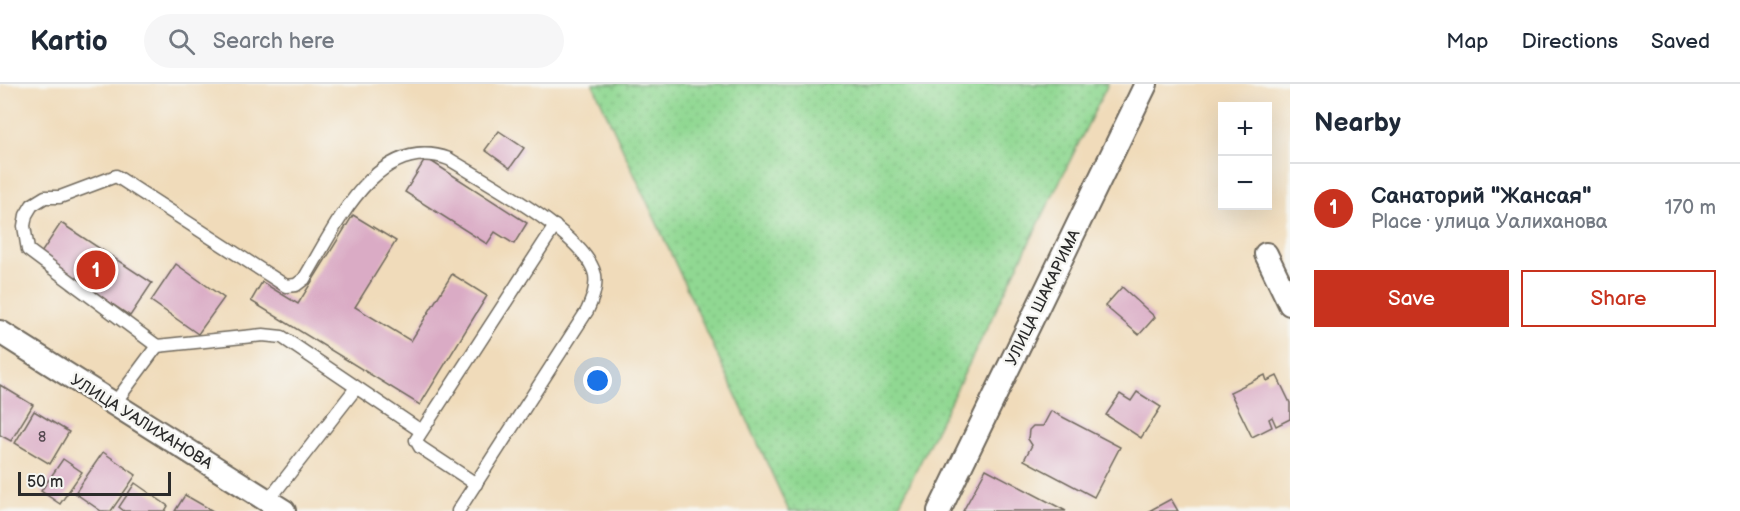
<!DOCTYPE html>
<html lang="en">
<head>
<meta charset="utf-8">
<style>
	:root { --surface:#fff; --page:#f6f6f7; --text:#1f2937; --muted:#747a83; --line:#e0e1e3; --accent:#c8321e }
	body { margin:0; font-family:"Balsamiq Sans",sans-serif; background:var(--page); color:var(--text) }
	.controls { position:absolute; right:18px; top:18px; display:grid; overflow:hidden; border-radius:0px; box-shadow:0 6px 24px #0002 }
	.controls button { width:54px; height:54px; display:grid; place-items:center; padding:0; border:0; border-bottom:2px solid var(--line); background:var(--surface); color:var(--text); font:30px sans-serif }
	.scale { position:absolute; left:18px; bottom:15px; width:153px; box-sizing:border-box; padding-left:6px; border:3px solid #2b2b2b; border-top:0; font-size:16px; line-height:21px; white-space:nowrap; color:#2b2b2b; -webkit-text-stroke:4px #f6f6f2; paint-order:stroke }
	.you { position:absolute; left:598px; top:297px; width:21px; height:21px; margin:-15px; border:4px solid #fff; border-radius:50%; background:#1a73e8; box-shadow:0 0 0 9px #1a73e833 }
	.badge { display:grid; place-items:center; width:39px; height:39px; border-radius:50%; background:var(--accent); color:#fff; font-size:20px; font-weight:700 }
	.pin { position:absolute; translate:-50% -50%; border:3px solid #fff; box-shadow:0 2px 6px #0006 }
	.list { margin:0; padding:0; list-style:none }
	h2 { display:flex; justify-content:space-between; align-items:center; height:78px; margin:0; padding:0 24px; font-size:26px }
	h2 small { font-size:20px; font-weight:400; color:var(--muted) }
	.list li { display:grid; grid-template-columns:39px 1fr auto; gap:18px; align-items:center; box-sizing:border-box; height:90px; padding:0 24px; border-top:2px solid var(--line) }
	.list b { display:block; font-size:22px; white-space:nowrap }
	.list p { margin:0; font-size:20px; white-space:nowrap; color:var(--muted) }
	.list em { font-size:20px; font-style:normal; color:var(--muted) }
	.actions { display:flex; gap:12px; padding:18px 24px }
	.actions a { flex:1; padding:14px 0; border:2px solid var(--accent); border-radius:0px; text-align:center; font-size:21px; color:var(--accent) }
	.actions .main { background:var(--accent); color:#fff }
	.icon { flex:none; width:33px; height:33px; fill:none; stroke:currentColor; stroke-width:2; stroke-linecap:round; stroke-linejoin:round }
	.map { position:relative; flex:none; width:1290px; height:427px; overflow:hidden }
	header { display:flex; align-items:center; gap:36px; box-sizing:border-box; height:84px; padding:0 30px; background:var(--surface); border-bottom:2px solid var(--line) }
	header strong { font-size:28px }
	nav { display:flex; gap:33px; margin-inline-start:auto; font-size:21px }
	.search { width:420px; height:54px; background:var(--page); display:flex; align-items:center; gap:15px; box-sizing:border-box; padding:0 21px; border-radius:33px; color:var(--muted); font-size:22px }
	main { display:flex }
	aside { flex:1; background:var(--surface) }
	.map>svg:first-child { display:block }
	.garden { fill:url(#garden-dots); stroke:#5e825e; stroke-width:1.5 }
	.building { fill:#daabc5 }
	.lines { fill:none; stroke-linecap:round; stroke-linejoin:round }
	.lane-casing { stroke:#70695d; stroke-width:15 }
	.street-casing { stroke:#70695d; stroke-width:26 }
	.lane { stroke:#fff; stroke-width:12 }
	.street { stroke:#fff; stroke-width:22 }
	.labels { text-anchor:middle; stroke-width:5; stroke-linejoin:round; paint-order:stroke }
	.number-label { font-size:14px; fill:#574b52 }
	.street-label { font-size:16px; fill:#2b2b2b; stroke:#f6f6f2 }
</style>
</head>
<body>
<header>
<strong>Kartio</strong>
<div class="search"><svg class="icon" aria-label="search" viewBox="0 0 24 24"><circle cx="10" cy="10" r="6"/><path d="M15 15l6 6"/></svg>Search here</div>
<nav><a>Map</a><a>Directions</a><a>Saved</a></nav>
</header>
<main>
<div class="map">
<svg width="1290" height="427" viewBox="0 0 1290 427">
	<defs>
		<pattern id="garden-dots" width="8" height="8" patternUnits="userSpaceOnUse" patternTransform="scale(1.5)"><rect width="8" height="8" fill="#90d892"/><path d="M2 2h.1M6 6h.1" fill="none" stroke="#7cba7e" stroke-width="1.8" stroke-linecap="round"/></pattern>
	</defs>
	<rect width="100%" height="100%" fill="#f6f6f2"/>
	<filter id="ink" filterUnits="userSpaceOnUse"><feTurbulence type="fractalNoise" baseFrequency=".0167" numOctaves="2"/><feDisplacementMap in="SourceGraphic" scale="12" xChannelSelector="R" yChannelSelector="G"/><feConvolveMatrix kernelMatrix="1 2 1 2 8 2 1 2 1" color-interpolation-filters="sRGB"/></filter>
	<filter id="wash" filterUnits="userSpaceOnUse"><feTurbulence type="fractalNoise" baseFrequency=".008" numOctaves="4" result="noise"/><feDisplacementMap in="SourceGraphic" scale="24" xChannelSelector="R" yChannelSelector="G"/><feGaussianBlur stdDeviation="1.35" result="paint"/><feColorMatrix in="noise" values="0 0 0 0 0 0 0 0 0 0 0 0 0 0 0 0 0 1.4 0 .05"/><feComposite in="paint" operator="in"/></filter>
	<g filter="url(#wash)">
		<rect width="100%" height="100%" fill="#f0dbba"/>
		<path class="garden" d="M593 0H1108L896 427H789Z"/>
		<g id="blocks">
			<g class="building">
				<path d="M499 47 524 64 510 84 485 66Z"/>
				<path d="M426 74 527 139 514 160 495 148 487 160 405 108Z"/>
				<path d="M353 131 396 157 355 223 411 257 452 190 487 212 420 321 251 217 262 198 298 220Z"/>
				<path d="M61 139 152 199 130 232 39 172Z"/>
				<path d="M176 180 224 214 198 250 151 217Z"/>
				<path d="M1122 203 1155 233 1139 251 1105 222Z"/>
				<path d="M1265 291 1267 297 1277 292 1290 319V335L1276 342 1272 333 1269 335 1272 343 1252 353 1230 308Z"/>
				<path d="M0 301 33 321 11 357 0 351Z"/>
				<path d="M1137 308 1161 323 1141 354 1106 331 1120 310 1131 317Z"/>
				<path d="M34 327 69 348 50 380 15 359Z"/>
				<path d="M1051 327 1120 363 1094 413 1024 376 1032 361 1028 355 1029 346 1033 342H1043Z"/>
				<path d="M103 368 136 391 111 427H101L75 409Z"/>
				<path d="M63 375 82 388 60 420 41 407Z"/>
				<path d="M986 385 1066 427H963Z"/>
				<path d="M135 399 168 422 165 427H124L119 423Z"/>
				<path d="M185 411 213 427H175Z"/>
				<path d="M1171 415 1178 427H1149Z"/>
			</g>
		</g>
	</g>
	<g filter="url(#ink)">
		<use href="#blocks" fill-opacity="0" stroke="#70695d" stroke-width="1.5"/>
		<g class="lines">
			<g class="lane-casing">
				<g id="lane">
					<path d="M114 320 157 262"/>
					<path d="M421 347 282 253 263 251 157 262 28 166 24 142 26 131 32 121 45 113H60L116 92 286 202 296 201 304 195C334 146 376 48 449 75 484 97 586 150 595 191 597 204 592 216 587 227L458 427"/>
					<path d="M476 400 420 363 416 356 555 142"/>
					<path d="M268 417 356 304"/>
				</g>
			</g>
			<g class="street-casing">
				<g id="street">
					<path d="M1266 170 1290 220"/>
					<path d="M0 248 284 427"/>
					<path d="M939 427 1146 0"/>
				</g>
			</g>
			<use href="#lane" class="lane"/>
			<use href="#street" class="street"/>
		</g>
	</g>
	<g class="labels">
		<g class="number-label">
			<text x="42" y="358">8</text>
		</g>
		<g class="street-label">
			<text transform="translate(1042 213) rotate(-64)" y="6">УЛИЦА ШАКАРИМА</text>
			<text transform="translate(142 337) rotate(32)" y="6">УЛИЦА УАЛИХАНОВА</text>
		</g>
	</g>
</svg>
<div class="controls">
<button>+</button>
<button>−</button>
</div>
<div class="scale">50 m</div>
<div class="you"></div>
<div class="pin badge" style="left:96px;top:186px">1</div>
</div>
<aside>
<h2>Nearby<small></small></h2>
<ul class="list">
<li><span class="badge">1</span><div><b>Санаторий &quot;Жансая&quot;</b><p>Place · улица Уалиханова</p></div><em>170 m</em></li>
</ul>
<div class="actions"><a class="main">Save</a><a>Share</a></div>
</aside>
</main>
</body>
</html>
